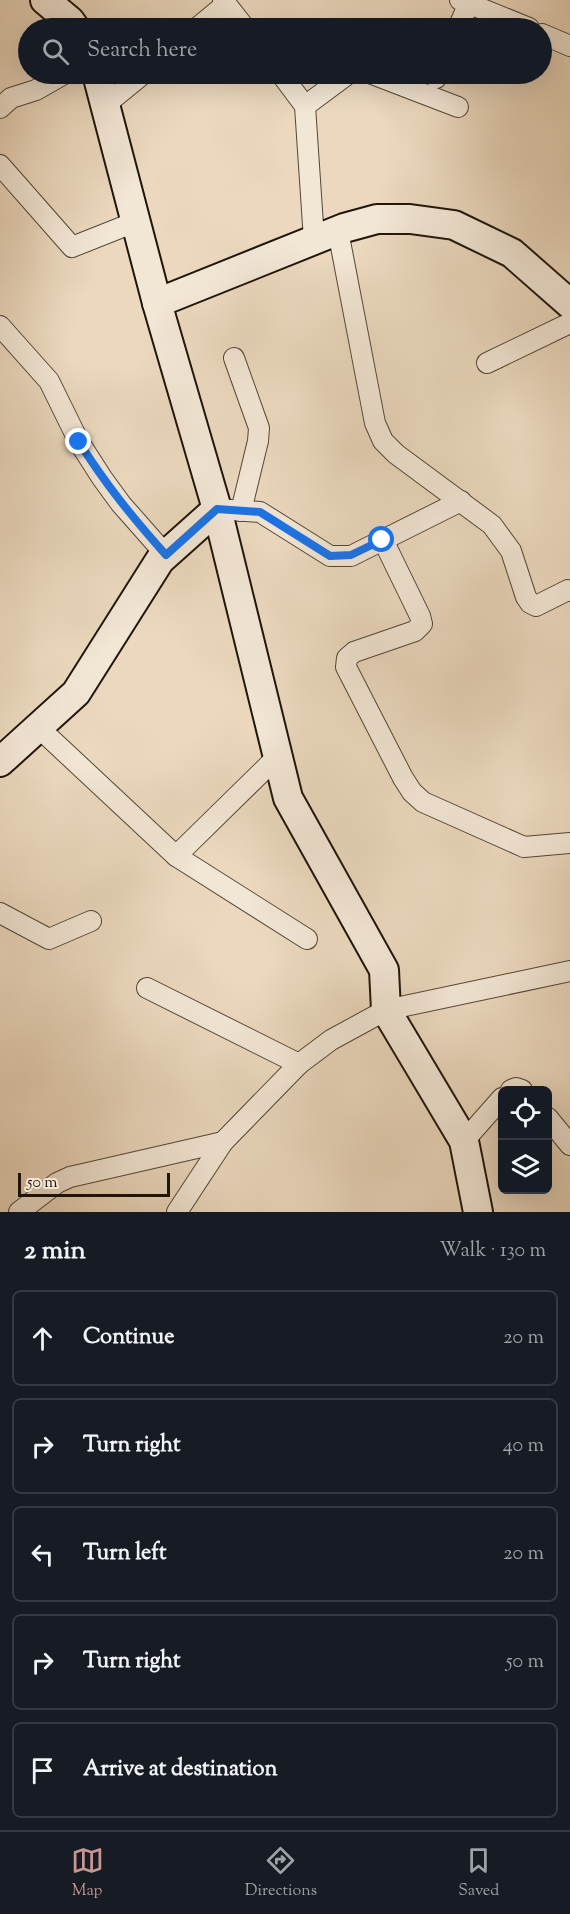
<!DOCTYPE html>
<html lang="en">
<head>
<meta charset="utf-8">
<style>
	:root { --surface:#171b24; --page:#242831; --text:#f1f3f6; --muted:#9ea1a6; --line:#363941; --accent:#c59692 }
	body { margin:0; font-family:"Sorts Mill Goudy",serif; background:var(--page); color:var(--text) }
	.controls { position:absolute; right:18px; bottom:18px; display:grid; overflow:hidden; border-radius:9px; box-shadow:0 6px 24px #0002 }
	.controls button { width:54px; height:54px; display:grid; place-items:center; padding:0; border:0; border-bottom:2px solid var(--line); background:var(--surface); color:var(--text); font:30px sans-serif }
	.scale { position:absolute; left:18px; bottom:15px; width:152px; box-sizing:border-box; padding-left:6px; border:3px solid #1f1509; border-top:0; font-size:16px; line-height:21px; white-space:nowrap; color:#1f1509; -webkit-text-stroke:4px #f2e6d5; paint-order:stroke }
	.stop { position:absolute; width:18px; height:18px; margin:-14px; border:4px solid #1a73e8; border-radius:50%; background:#fff }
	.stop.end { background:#1a73e8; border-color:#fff; box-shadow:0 2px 6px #0008 }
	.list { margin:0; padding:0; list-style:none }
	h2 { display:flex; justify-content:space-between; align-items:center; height:78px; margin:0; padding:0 24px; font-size:26px }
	h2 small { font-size:20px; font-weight:400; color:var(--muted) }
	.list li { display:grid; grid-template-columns:39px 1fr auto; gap:18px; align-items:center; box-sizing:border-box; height:96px; margin:0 12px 12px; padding:0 12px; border:2px solid var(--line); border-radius:9px }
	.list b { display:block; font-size:22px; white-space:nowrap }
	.list em { font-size:20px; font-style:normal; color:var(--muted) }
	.icon { flex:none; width:33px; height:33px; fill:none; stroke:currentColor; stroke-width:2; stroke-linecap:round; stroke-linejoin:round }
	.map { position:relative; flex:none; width:570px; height:1212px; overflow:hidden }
	.search { position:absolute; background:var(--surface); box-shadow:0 6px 24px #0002; left:18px; right:18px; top:18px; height:66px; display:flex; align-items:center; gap:15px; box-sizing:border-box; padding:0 21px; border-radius:33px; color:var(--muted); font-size:22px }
	.sheet { height:618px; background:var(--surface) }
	nav { display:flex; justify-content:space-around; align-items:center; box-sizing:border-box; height:84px; border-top:2px solid var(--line); background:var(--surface); font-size:16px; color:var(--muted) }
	nav a { display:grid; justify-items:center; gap:3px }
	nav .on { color:var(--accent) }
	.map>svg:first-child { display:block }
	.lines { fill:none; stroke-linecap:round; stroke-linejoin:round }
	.street-casing { stroke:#524636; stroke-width:22 }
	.secondary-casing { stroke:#1f1509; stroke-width:32 }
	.street { stroke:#f2e6d5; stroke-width:20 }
	.secondary { stroke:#f2e6d5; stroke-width:28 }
	.route { stroke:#1a73e8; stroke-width:8 }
</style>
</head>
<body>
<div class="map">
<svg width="570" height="1212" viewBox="0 0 570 1212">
	<rect width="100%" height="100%" fill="#ebd8be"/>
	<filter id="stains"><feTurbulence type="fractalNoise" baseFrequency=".00333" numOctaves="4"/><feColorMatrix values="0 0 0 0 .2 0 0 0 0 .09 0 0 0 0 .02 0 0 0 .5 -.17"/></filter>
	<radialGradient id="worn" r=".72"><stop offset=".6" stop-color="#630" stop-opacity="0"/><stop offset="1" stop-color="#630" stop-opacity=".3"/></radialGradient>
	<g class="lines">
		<g class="street-casing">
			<g id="street">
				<path d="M223 0 245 28"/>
				<path d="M460 0 529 28"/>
				<path d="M197 28 226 4"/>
				<path d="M458 28 469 3"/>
				<path d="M542 34 570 46"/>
				<path d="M281 74 305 106 314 240"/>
				<path d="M372 74 458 107"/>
				<path d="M436 78 438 74"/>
				<path d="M105 105 143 74"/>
				<path d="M305 106 348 74"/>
				<path d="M0 108 11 98 36 90 64 74"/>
				<path d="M0 165 72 247 135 222"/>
				<path d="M338 231 375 423 383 441 396 454 492 525 511 551 526 597 530 603 536 606 568 590 570 591"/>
				<path d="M0 326 49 381 79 442 102 478 121 504 166 555"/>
				<path d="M234 358 259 428 258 441 241 511"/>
				<path d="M487 363 570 323"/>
				<path d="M217 509 260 512 330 556H351L461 501"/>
				<path d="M383 540 420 616 422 624 415 631 354 652 347 658 346 667 403 778 412 792 423 802 524 847 570 843"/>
				<path d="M38 727 176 856 307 939"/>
				<path d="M176 856 277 757"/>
				<path d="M0 913 49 939 91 921"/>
				<path d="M147 988 299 1064"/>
				<path d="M511 1090 516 1088 522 1090"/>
				<path d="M548 1118 570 1145"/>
				<path d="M464 1141 502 1098"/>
				<path d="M19 1212 57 1183 70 1177 223 1142"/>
				<path d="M177 1212 223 1142 299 1064 331 1040 386 1010 570 971"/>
			</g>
		</g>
		<g class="secondary-casing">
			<g id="secondary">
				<path d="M45 0 70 21 75 28"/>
				<path d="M97 74 157 303 217 509 288 798 384 970 386 1010 464 1141 478 1212"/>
				<path d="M157 303 344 228 377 219H410L454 225 512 253 570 304"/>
				<path d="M0 762 76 693 160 560 217 509"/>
			</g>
		</g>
		<use href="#street" class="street"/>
		<use href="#secondary" class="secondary"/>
	</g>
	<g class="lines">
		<path class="route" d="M79 442C106 485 133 518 166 555L217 509 260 512 330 556 351 555 382 540"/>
	</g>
	<rect width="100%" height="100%" filter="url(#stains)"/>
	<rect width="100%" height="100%" fill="url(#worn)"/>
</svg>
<div class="controls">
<button><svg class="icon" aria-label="locate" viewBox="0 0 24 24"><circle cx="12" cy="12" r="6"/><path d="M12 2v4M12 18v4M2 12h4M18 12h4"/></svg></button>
<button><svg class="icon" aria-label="layers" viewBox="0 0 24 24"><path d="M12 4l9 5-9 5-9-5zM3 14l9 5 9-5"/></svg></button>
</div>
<div class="scale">50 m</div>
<div class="stop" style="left:382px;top:540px"></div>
<div class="stop end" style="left:79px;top:442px"></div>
<div class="search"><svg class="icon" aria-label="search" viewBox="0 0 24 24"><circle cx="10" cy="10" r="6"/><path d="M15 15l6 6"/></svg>Search here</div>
</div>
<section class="sheet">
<h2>2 min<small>Walk · 130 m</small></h2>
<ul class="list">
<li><svg class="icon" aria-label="ahead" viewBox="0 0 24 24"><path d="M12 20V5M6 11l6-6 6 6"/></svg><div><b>Continue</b></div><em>20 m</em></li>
<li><svg class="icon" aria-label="right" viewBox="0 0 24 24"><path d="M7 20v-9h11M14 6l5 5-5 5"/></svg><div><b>Turn right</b></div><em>40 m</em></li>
<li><svg class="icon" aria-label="left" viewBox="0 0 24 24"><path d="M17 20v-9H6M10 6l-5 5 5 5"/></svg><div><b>Turn left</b></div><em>20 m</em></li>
<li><svg class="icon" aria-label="right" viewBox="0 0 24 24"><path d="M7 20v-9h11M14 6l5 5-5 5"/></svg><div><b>Turn right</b></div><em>50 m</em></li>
<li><svg class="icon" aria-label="arrive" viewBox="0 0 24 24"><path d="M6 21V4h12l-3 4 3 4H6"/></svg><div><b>Arrive at destination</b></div></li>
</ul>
</section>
<nav>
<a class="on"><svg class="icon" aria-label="map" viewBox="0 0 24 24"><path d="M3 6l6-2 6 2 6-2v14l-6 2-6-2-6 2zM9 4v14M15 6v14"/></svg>Map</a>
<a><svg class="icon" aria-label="directions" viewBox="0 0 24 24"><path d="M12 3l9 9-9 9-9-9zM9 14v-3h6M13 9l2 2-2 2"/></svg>Directions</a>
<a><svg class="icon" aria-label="saved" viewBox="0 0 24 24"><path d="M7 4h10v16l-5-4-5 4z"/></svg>Saved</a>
</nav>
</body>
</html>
